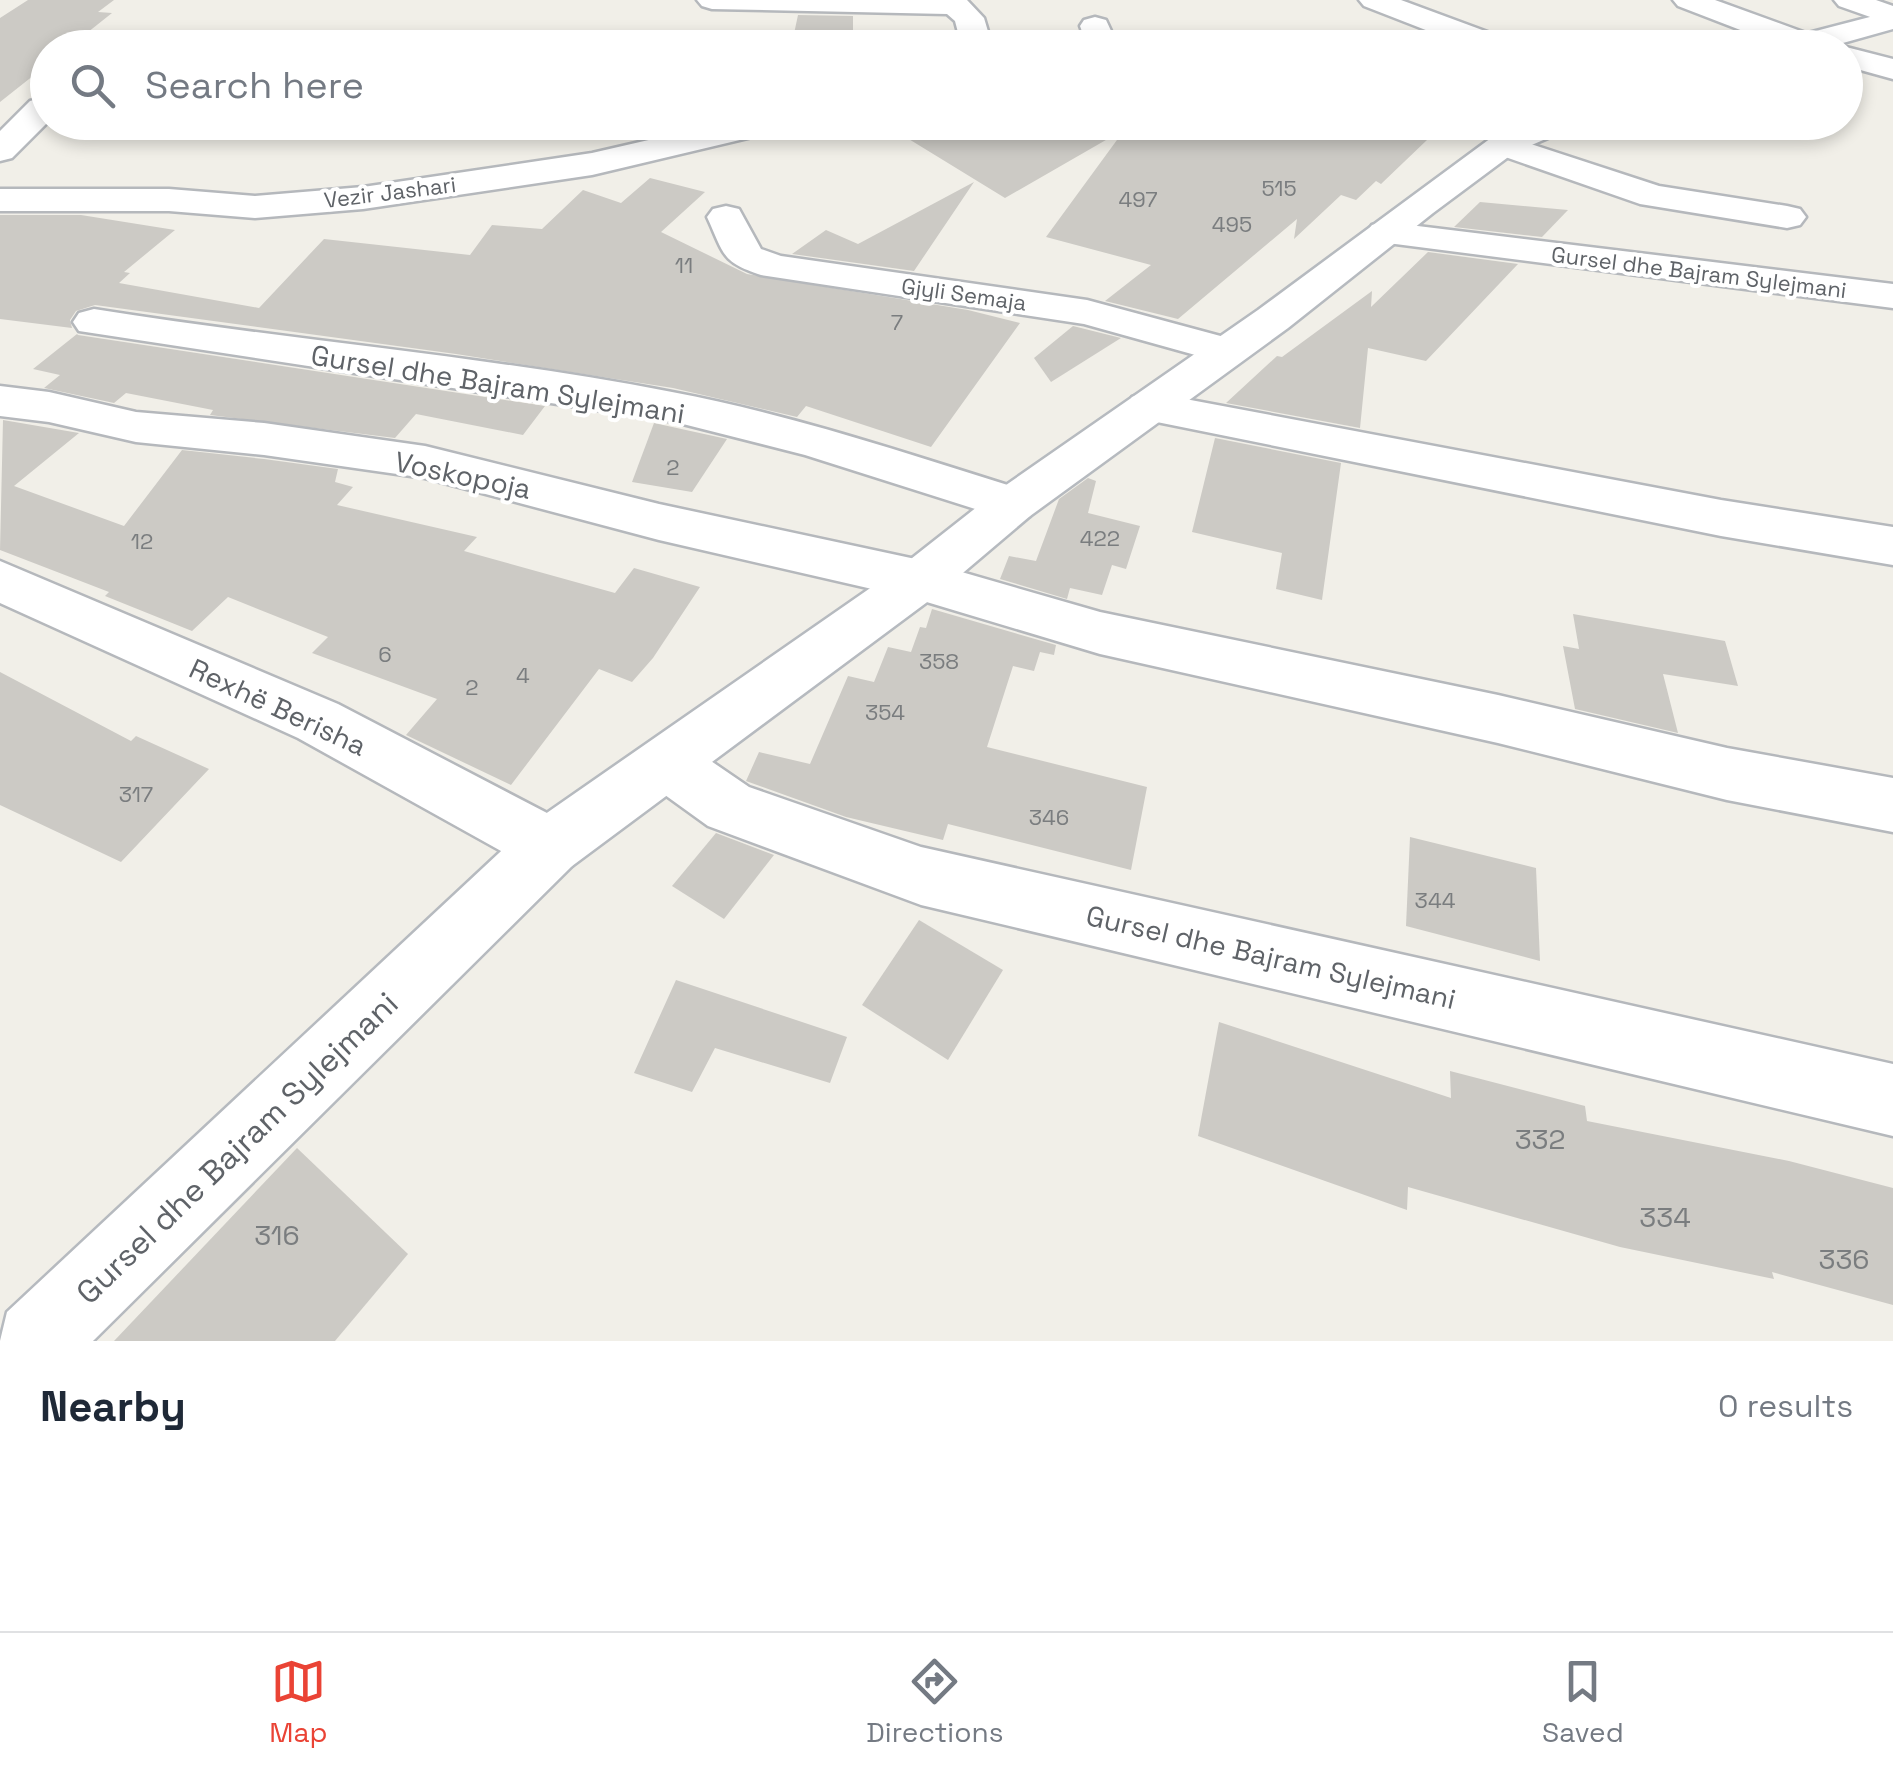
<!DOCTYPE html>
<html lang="en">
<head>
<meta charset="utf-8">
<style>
	:root { --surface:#fff; --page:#f6f6f7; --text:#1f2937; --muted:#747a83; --line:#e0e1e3; --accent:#ea4335 }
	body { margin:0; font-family:"Space Grotesk",sans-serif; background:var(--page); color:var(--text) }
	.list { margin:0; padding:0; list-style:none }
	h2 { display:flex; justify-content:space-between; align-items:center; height:130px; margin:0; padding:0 40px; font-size:42px }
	h2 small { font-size:32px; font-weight:400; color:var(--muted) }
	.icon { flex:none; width:55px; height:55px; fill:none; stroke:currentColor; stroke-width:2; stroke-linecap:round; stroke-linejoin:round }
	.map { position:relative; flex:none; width:1893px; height:1341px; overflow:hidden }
	.search { position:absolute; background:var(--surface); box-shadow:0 5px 15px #0003; left:30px; right:30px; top:30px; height:110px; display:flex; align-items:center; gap:25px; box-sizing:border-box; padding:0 35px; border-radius:55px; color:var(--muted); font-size:38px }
	.sheet { height:290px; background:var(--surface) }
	nav { display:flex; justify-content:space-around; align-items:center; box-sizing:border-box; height:140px; border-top:2px solid var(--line); background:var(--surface); font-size:28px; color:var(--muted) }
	nav a { display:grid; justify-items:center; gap:5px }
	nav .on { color:var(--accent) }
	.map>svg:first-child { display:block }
	.building { fill:#cccac5 }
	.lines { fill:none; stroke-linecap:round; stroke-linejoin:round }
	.street-casing { stroke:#b5b8bc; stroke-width:5 }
	.secondary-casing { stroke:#b6babf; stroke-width:5 }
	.street { fill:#fff; fill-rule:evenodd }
	.secondary { fill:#fff; fill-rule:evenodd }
	.labels { text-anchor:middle; stroke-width:8; stroke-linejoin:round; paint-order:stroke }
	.number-label { font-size:22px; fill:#7a7d7f }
	.far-street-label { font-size:22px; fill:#5f6368; stroke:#fff }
	.street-label { font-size:28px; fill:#5f6368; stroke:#fff }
	.near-number-label { font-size:28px; fill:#7a7d7f }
	.near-street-label { font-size:32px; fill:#5f6368; stroke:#fff }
</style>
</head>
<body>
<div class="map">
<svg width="1893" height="1341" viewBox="0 0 1893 1341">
	<rect width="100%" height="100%" fill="#f1efe8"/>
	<g class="building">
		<path d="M28 0H114L98 12 112 13 68 48H48V64L0 102V18Z"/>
		<path d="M798 15 853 16V48H791Z"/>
		<path d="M881 122H1438L1420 138 1427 140 1381 184 1376 181 1356 200 1341 195 1294 239 1297 219 1178 319 1105 301 1151 265 1046 237 1125 129 1005 198Z"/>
		<path d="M650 178 705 192 661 232 747 274 968 310 1020 323 931 447 806 406 797 417 673 388 456 354 95 305 76 311 70 320 72 328 0 319V215H81L175 230 124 272 130 273 119 283 259 308 324 239 470 255 492 225 542 229 583 190 621 203Z"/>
		<path d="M974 182 914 271 792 254 826 230 858 244Z"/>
		<path d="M1480 202 1568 210 1542 237 1454 227Z"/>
		<path d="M1428 252 1518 264 1426 361 1368 348 1360 428 1226 403 1277 356 1282 357 1372 291 1371 307Z"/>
		<path d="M1073 326 1121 338 1051 382 1034 358Z"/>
		<path d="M77 334 78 335 545 406 523 435 416 414 395 438 210 415 213 410 126 393 114 403 44 388 60 375 33 369Z"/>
		<path d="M3 420 79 433 14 486 124 526 182 450 264 459 338 469 335 482 353 487 337 505 477 537 464 551 615 593 634 568 700 587 653 658 632 682 599 669 511 785 406 735 437 699 312 653 328 637 228 597 192 631 105 596 109 592 0 550Z"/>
		<path d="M654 423 727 439 692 492 632 482Z"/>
		<path d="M1215 438 1341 463 1322 600 1276 589 1282 553 1192 532Z"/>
		<path d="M1088 478 1096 481 1088 513 1140 526 1126 569 1112 565 1102 595 1070 588 1067 599 1000 579 1009 556 1036 561 1059 499Z"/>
		<path d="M932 609 1056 645 1054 655 1040 652 1034 671 1013 666 987 747 1147 787 1131 870 948 824 943 840 846 817 746 781 759 752 810 764 848 676 874 682 888 647 911 652 920 627 926 628Z"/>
		<path d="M1573 614 1725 641 1738 686 1663 674 1678 733 1575 709 1563 646 1579 649Z"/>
		<path d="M0 672 131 741 136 736 209 769 121 862 0 805Z"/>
		<path d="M716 833 774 855 724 919 672 886Z"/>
		<path d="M1410 837 1536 868 1540 961 1406 926Z"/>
		<path d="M919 920 1003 970 948 1060 862 1005Z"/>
		<path d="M676 980 847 1037 830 1083 715 1048 692 1092 634 1073Z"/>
		<path d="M1219 1022 1451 1098 1450 1071 1585 1106 1587 1121 1789 1161 1893 1188V1305L1772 1272 1774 1279 1620 1247 1408 1187 1407 1210 1198 1136Z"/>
		<path d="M297 1148 408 1254 335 1341H114Z"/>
	</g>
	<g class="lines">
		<g class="street-casing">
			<g id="street">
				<path d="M697 0H967L984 18 993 48H962L955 21 947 14 712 9 702 6Z"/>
				<path d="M1359 0H1401L1512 41 1516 48H1472L1364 6Z"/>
				<path d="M1673 0H1715L1828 41 1832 48H1787L1678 6Z"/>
				<path d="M1834 0H1876L1893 6V25L1839 6Z"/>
				<path d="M1095 17 1106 20 1119 48H1088L1080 26 1084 20Z"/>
				<path d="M1846 47 1893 59V79L1846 66 1843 48Z"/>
				<path d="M42 98 48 99V122L12 158 0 161V131L30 101Z"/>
				<path d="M727 122H791L786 129 592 175 363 209 255 218 169 211H0V189H169L255 196 363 187 592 153Z"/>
				<path d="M1503 135 1659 186 1787 206 1800 209 1806 217 1800 225 1787 228 1640 204 1491 152 1486 145 1491 138Z"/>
				<path d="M726 206 739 209 761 249 781 256 1087 300 1239 341 1245 350 1239 359 1224 363 1084 324 761 275C721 262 724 254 707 217L713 209Z"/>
				<path d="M1385 222 1893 284V308L1372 241 1366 233 1372 225Z"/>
				<path d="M94 309C286 340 481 355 672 392 794 415 912 455 1030 492L1037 504 1030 516 1013 521 805 455 675 422 79 331 73 322 79 313Z"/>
				<path d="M0 386 49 392 136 412 264 423 425 446 659 504 920 560 1100 612 1498 695 1727 748 1893 778V832L1727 800 1498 743 1100 654 920 600 659 540 425 478 264 455 136 442 49 422 0 416Z"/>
				<path d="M1148 392 1721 500 1893 527V565L1721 536 1132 417 1126 407 1132 397Z"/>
				<path d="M0 561 338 704 572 826 581 846 572 866 550 874 528 866 298 738 0 603Z"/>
				<path d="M668 739 689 746 749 787 921 847 1893 1064V1136L921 905 708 826 647 782 639 764 647 746Z"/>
			</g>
		</g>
		<g class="secondary-casing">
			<g id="secondary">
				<path d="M1893 11V29L1825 48H1773L1777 41Z"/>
				<path d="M1527 122H1574L1569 129 1515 152 1433 213 1288 328 1030 516 938 594 572 866 93 1341H0L7 1312 528 826 902 566 996 492 1258 310 1491 138Z"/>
			</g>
		</g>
		<use href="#street" class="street"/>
		<use href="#secondary" class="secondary"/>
	</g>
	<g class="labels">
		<g class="number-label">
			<text x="1279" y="196">515</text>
			<text x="1138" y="207">497</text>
			<text x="1232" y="232">495</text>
			<text x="684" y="273">11</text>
			<text x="897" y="330">7</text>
			<text x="673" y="475">2</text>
			<text x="1100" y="546">422</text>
			<text x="142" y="549">12</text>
			<text x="385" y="662">6</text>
			<text x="939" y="669">358</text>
			<text x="523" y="683">4</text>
			<text x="472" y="695">2</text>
			<text x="885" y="720">354</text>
			<text x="136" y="802">317</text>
			<text x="1049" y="825">346</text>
			<text x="1435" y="908">344</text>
		</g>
		<g class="far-street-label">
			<text transform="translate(390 192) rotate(-7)" y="8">Vezir Jashari</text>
			<text transform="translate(1699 272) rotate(7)" y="8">Gursel dhe Bajram Sylejmani</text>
			<text transform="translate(964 294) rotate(8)" y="8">Gjyli Semaja</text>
		</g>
		<g class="street-label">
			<text transform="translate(498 384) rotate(9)" y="10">Gursel dhe Bajram Sylejmani</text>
			<text transform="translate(463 475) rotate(12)" y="10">Voskopoja</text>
			<text transform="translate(278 707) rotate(25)" y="10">Rexhë Berisha</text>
			<text transform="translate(1271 957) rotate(13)" y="10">Gursel dhe Bajram Sylejmani</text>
		</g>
		<g class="near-number-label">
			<text x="1540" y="1149">332</text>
			<text x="1665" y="1227">334</text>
			<text x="277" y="1245">316</text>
			<text x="1844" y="1269">336</text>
		</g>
		<g class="near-street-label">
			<text transform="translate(237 1148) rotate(-44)" y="11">Gursel dhe Bajram Sylejmani</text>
		</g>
	</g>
</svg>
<div class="search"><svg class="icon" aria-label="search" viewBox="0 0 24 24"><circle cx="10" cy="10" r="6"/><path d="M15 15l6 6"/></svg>Search here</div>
</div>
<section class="sheet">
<h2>Nearby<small>0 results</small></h2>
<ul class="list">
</ul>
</section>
<nav>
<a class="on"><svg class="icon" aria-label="map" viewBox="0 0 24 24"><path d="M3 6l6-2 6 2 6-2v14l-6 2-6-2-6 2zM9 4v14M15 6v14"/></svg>Map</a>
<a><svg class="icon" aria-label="directions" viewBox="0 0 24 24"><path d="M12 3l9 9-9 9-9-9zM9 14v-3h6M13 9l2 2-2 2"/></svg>Directions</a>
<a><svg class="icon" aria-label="saved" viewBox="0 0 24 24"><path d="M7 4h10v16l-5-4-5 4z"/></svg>Saved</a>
</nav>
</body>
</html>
